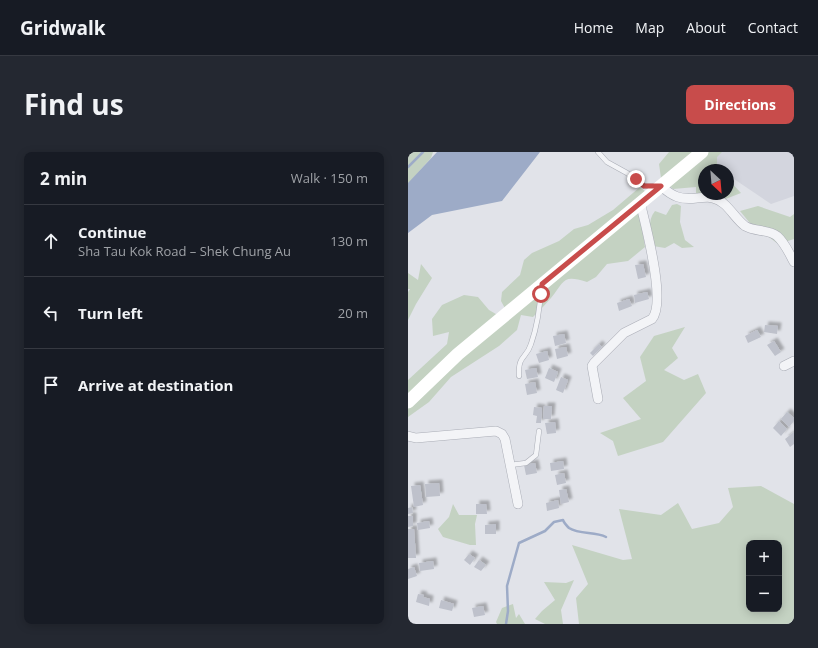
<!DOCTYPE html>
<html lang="en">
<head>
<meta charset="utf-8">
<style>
	:root { --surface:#171b24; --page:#242831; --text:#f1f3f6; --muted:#9ea1a6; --line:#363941; --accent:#c84c4b }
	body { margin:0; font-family:"Open Sans",sans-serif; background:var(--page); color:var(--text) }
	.controls { position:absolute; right:12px; bottom:12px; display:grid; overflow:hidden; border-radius:8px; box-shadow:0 2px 10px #0003 }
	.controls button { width:36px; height:36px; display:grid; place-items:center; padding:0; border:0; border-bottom:1px solid var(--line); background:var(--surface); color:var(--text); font:20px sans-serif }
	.compass { position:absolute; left:290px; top:12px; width:36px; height:36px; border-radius:50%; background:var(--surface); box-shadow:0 2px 10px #0003; rotate:154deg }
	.stop { position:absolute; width:12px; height:12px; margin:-9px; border:3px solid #c84c4b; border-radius:50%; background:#fff }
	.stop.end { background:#c84c4b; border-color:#fff; box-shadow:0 1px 4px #0008 }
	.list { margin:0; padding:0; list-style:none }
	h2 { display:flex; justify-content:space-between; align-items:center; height:52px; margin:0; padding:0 16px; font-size:17px }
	h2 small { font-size:13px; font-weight:400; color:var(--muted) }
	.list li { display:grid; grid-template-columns:26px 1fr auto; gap:12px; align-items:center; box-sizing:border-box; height:72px; padding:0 16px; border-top:1px solid var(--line) }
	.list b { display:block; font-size:15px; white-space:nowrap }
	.list p { margin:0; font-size:13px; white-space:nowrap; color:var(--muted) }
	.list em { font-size:13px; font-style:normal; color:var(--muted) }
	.icon { flex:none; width:22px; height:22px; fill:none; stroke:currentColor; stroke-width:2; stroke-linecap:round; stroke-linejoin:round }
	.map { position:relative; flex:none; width:386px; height:472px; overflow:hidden; border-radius:8px }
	header { display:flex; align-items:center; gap:24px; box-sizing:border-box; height:56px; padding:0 20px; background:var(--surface); border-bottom:1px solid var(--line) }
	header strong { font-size:19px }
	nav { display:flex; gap:22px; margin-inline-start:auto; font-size:14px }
	.intro { display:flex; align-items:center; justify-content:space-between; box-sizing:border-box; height:96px; padding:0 24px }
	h1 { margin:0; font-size:28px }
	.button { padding:10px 18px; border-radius:8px; background:var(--accent); color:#fff; font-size:14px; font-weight:700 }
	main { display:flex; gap:24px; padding:0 24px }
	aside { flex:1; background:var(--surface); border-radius:8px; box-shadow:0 2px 10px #0003 }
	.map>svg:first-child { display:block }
	.built { fill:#d3d5de }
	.green { fill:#c4d2c2; fill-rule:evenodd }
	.water { fill:#9dabc7 }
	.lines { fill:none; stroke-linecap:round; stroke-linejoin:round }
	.stream { stroke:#9dabc7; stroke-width:2.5 }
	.building { fill:#bec1cb; filter:url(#shadow) }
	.service-casing { stroke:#aaadb6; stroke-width:5.5 }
	.minor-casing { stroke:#aaadb6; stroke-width:10 }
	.service { stroke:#f3f4f7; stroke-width:4.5 }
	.minor { stroke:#f3f4f7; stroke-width:9 }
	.secondary { stroke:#fff; stroke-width:13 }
	.route { stroke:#c84c4b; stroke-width:5 }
</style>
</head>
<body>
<header>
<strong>Gridwalk</strong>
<nav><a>Home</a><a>Map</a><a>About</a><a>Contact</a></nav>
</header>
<div class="intro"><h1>Find us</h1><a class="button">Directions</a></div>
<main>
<aside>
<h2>2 min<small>Walk · 150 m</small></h2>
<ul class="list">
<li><svg class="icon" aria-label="ahead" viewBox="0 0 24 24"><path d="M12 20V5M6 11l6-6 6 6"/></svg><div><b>Continue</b><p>Sha Tau Kok Road – Shek Chung Au</p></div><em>130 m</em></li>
<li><svg class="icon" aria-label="left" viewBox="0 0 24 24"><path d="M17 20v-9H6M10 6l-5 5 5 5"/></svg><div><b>Turn left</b></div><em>20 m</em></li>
<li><svg class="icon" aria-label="arrive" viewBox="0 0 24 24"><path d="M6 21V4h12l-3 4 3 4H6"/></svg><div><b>Arrive at destination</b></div></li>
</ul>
</aside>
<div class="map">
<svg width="386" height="472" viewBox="0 0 386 472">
	<defs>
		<filter id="shadow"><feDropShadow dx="3.5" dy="-3.5" stdDeviation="1" flood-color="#0004"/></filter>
	</defs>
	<rect width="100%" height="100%" fill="#e1e3e9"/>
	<path class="built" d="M312 0H386V44L363 52 320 23V18H314L304 7Z"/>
	<g class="green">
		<path d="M3 0H25L23 6 0 32V3Z"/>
		<path d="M261 0H314L309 5V16L311 18H296V42H320V27L333 41 307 51 293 48 288 41V35L265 37 253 26 251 12Z"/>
		<path d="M232 35 238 40 234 74 237 95 220 109 199 112 188 125 179 130C154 122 157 129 143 146 137 153 131 159 125 165L113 163 109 178 91 194 43 225 21 250 0 265V228L39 192 41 180 25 184 24 167 34 153 56 143 70 145 81 158 93 165 99 160 93 149 94 140 112 123 116 108 124 101 151 89 166 77 180 73 205 58Z"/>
		<path d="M269 52 273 54 272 70 277 88 286 95 274 96 266 91 257 96 245 94C242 81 239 69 247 59L258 63 264 53Z"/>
		<path d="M350 54 382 65 386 62V87L370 92 341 70 332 59Z"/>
		<path d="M13 112 24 126 8 152 0 168V140L2 137H0V121L10 128Z"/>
		<path d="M277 175 264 196 270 206 256 218 276 228 290 222 298 241 255 290 210 304 205 289 192 281 233 267 215 246 238 229 232 205 246 184Z"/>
		<path d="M353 334 386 352V472H171L168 446 180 432 164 393 215 408 224 407 211 357 253 363 270 351 284 377 311 371 325 355 320 336ZM341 391H371V457H341Z"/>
		<path d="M45 352 51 363H69L67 372 68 393H62L35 385 30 377 41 365Z"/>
		<path d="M166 428 153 458 155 472H137L127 467 134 459 147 448 136 430 158 431Z"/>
		<path d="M105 452 108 466 111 462 117 472H89L88 470 94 456Z"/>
	</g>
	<path class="water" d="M29 0H132L94 49 24 63 0 81V31Z"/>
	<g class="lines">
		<g class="stream">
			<path d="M0 15 15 0"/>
			<path d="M98 472 100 459 99 434 111 391 137 379 146 370 155 368C156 371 159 374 161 376 172 383 187 379 198 385"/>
		</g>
	</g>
	<g class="building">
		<path d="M235 112 238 125 230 127 227 113Z"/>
		<path d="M239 140 241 147 227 151 226 143Z"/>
		<path d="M221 147 224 154 211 159 209 151Z"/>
		<path d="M357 173 370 174 369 182 356 180Z"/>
		<path d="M349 178 353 185 340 191 337 184Z"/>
		<path d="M156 182 158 191 147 194 145 184Z"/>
		<path d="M366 189 373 200 367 204 359 193Z"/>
		<path d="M191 192 194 195 185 204 182 201Z"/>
		<path d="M158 195 160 204 149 207 147 197Z"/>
		<path d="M139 199 141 208 131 211 128 202Z"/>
		<path d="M128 216 130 225 119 227 117 218Z"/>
		<path d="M141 216 150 220 146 230 137 226Z"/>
		<path d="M153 225 160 228 155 241 148 238Z"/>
		<path d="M127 230 129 241 119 243 117 232Z"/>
		<path d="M136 254H144L143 267H135Z"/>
		<path d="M126 255 134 256 133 271H128L129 264 125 263Z"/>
		<path d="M379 260 386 266V269L381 275 373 267Z"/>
		<path d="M371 269 379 277 373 284 365 276Z"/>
		<path d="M147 270 148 281 139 282 137 271Z"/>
		<path d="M386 280V292L382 295 377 287Z"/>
		<path d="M155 309 156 317 143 319 142 311Z"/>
		<path d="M127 311 129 321 118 323 116 313Z"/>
		<path d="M156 321 158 331 149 333 147 323Z"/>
		<path d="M31 331 32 344 18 345 17 332Z"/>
		<path d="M12 333 15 353 6 355 3 334Z"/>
		<path d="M158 337 161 350 153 352 151 338Z"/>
		<path d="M150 348 151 356 139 359 138 351Z"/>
		<path d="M68 352H78L79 362H68Z"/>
		<path d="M4 355 5 361 0 362V356Z"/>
		<path d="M0 364H5V374L0 375Z"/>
		<path d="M21 369 22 376 10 378 9 371Z"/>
		<path d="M88 372V382H77V373Z"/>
		<path d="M0 377H6L8 406H0Z"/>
		<path d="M61 402 67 406 62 413 56 408Z"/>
		<path d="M71 408 78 413 73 419 66 415Z"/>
		<path d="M25 409 26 417 12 419 11 411Z"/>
		<path d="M6 415 9 424 0 427V417Z"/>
		<path d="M10 442 16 443 15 445 22 447 21 454 8 450Z"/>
		<path d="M33 448 46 452 44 459 31 456Z"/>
		<path d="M75 454 77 463 66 465 64 456Z"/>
	</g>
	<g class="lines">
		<g class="service-casing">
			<g id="service">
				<path d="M190 0 199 10 219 21 236 34H247"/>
				<path d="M111 224C110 202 118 208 123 192 129 175 132 155 133 136"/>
				<path d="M102 313 118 311 128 303 131 279"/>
			</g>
		</g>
		<g class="minor-casing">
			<g id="minor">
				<path d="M253 34C265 45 273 48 289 46 294 46 300 44 305 46 319 49 326 66 337 74 347 80 360 77 369 84 377 91 381 101 386 110"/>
				<path d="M376 214 386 209"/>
				<path d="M190 247 184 214 186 211 216 181 244 167C258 151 239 79 234 58V49"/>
				<path d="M0 284 8 286 88 279 94 282 97 287 110 352"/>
			</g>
		</g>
		<use href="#service" class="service"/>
		<use href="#minor" class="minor"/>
		<path class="secondary" d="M0 250 50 202 294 0"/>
	</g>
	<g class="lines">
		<path class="route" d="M133 142 134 132 253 34H236L228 27"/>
	</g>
</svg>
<div class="controls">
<button>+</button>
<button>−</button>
</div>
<svg class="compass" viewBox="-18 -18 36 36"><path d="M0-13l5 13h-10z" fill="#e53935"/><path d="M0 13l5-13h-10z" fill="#9ea1a6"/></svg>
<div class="stop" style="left:133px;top:142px"></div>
<div class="stop end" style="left:228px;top:27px"></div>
</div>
</main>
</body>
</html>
